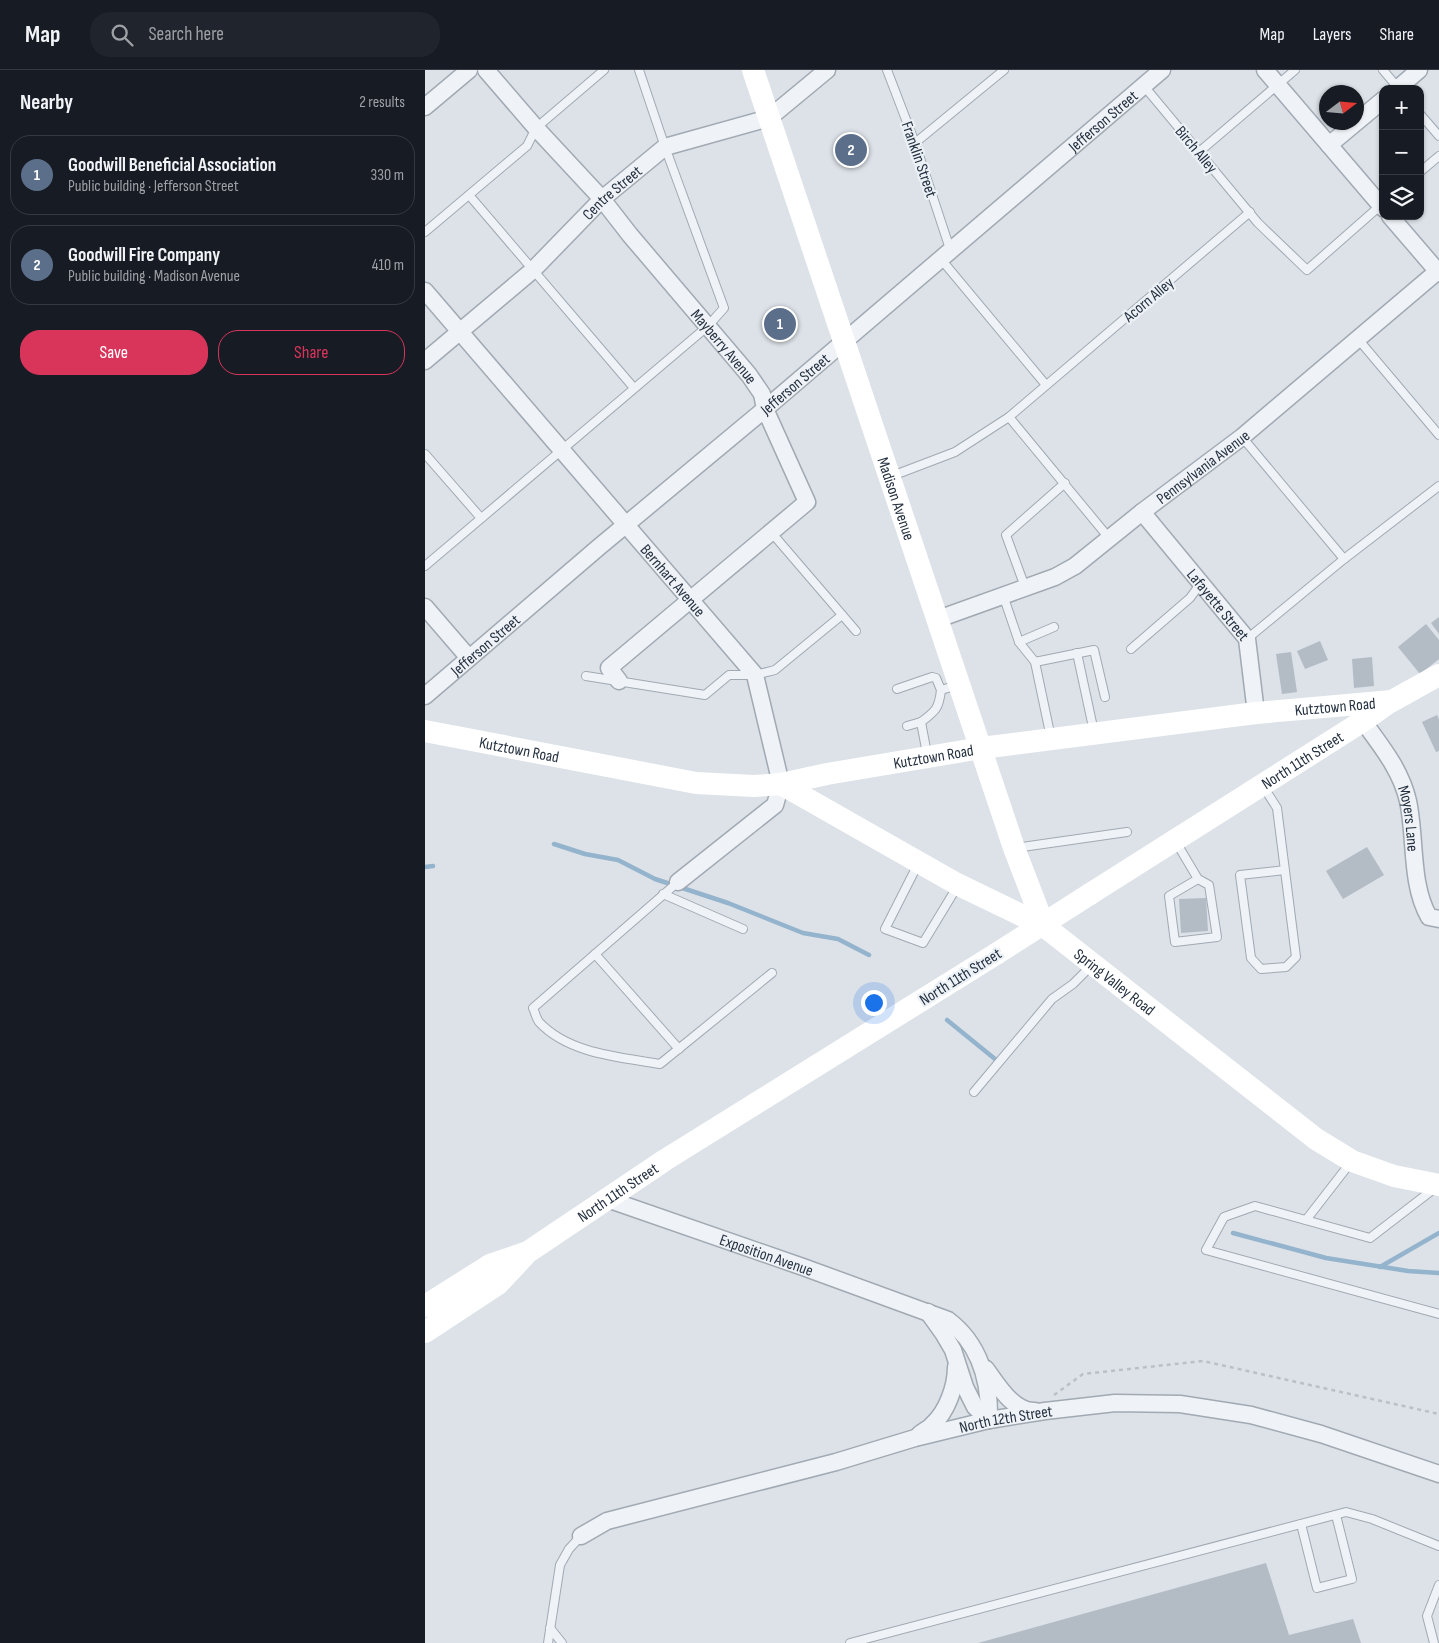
<!DOCTYPE html>
<html lang="en">
<head>
<meta charset="utf-8">
<style>
	:root { --surface:#171b24; --page:#20242c; --text:#f1f3f6; --muted:#9ea1a6; --line:#363941; --accent:#d9355b }
	body { margin:0; font-family:"Sofia Sans Condensed",sans-serif; background:var(--page); color:var(--text) }
	.controls { position:absolute; right:15px; top:15px; display:grid; overflow:hidden; border-radius:10px; box-shadow:0 1px 4px #0004 }
	.controls button { width:45px; height:45px; display:grid; place-items:center; padding:0; border:0; border-bottom:1px solid var(--line); background:var(--surface); color:var(--text); font:25px sans-serif }
	.compass { position:absolute; left:894px; top:15px; width:45px; height:45px; border-radius:50%; background:var(--surface); box-shadow:0 1px 4px #0004; rotate:74deg }
	.you { position:absolute; left:448px; top:932px; width:18px; height:18px; margin:-12px; border:4px solid #fff; border-radius:50%; background:#1a73e8; box-shadow:0 0 0 8px #1a73e833 }
	.badge { display:grid; place-items:center; width:32px; height:32px; border-radius:50%; background:var(--accent); color:#fff; font-size:16px; font-weight:700 }
	.pin { position:absolute; translate:-50% -50%; border:2px solid #fff; box-shadow:0 1px 5px #0006 }
	.list { margin:0; padding:0; list-style:none }
	h2 { display:flex; justify-content:space-between; align-items:center; height:65px; margin:0; padding:0 20px; font-size:21px }
	h2 small { font-size:16px; font-weight:400; color:var(--muted) }
	.list li { display:grid; grid-template-columns:32px 1fr auto; gap:15px; align-items:center; box-sizing:border-box; height:80px; margin:0 10px 10px; padding:0 10px; border:1px solid var(--line); border-radius:20px }
	.list b { display:block; font-size:19px; white-space:nowrap }
	.list p { margin:0; font-size:16px; white-space:nowrap; color:var(--muted) }
	.list em { font-size:16px; font-style:normal; color:var(--muted) }
	.actions { display:flex; gap:10px; padding:15px 20px }
	.actions a { flex:1; padding:11px 0; border:1px solid var(--accent); border-radius:20px; text-align:center; font-size:18px; color:var(--accent) }
	.actions .main { background:var(--accent); color:#fff }
	.icon { flex:none; width:28px; height:28px; fill:none; stroke:currentColor; stroke-width:2; stroke-linecap:round; stroke-linejoin:round }
	.map { position:relative; flex:none; width:1014px; height:1573px; overflow:hidden }
	header { display:flex; align-items:center; gap:30px; box-sizing:border-box; height:70px; padding:0 25px; background:var(--surface); border-bottom:1px solid var(--line) }
	header strong { font-size:24px }
	nav { display:flex; gap:28px; margin-inline-start:auto; font-size:18px }
	.search { width:350px; height:45px; background:var(--page); display:flex; align-items:center; gap:12px; box-sizing:border-box; padding:0 18px; border-radius:20px; color:var(--muted); font-size:19px }
	main { display:flex }
	aside { flex:1; background:var(--surface) }
	.map>svg:first-child { display:block }
	.lines { fill:none; stroke-linecap:round; stroke-linejoin:round }
	.stream { stroke:#94b3cc; stroke-width:4.5 }
	.building { fill:#b3bbc5 }
	.lane-casing { stroke:#a1a9b2; stroke-width:10 }
	.street-casing { stroke:#a1a9b2; stroke-width:19 }
	.path { stroke:#bac0c7; stroke-width:2.5; stroke-dasharray:4 4; stroke-linecap:butt }
	.lane { stroke:#eff2f6; stroke-width:8 }
	.street { stroke:#eff2f6; stroke-width:16 }
	.secondary { stroke:#fff; stroke-width:22 }
	.secondary-bridge { stroke:#fff; stroke-width:22 }
	.labels { text-anchor:middle; stroke-width:4.5; stroke-linejoin:round; paint-order:stroke }
	.street-label { font-size:16px; fill:#253140; stroke:#ecf1f6 }
</style>
</head>
<body>
<header>
<strong>Map</strong>
<div class="search"><svg class="icon" aria-label="search" viewBox="0 0 24 24"><circle cx="10" cy="10" r="6"/><path d="M15 15l6 6"/></svg>Search here</div>
<nav><a>Map</a><a>Layers</a><a>Share</a></nav>
</header>
<main>
<aside>
<h2>Nearby<small>2 results</small></h2>
<ul class="list">
<li><span class="badge" style="background:#5c6f8a">1</span><div><b>Goodwill Beneficial Association</b><p>Public building · Jefferson Street</p></div><em>330 m</em></li>
<li><span class="badge" style="background:#5c6f8a">2</span><div><b>Goodwill Fire Company</b><p>Public building · Madison Avenue</p></div><em>410 m</em></li>
</ul>
<div class="actions"><a class="main">Save</a><a>Share</a></div>
</aside>
<div class="map">
<svg width="1014" height="1573" viewBox="0 0 1014 1573">
	<rect width="100%" height="100%" fill="#dce2e8"/>
	<g class="lines">
		<g class="stream">
			<path d="M129 774 160 784 193 790 230 809 303 833 378 863 413 869 444 885"/>
			<path d="M0 797 8 796"/>
			<path d="M522 950 570 989"/>
			<path d="M808 1163 901 1188 983 1201 1014 1203"/>
			<path d="M955 1197 1014 1163"/>
		</g>
	</g>
	<g class="building">
		<path d="M1014 547V564L1006 553Z"/>
		<path d="M1001 554 1014 570V589L995 604 973 577Z"/>
		<path d="M895 571 903 590 880 599 872 581Z"/>
		<path d="M866 582 872 622 857 624 851 584Z"/>
		<path d="M947 587 949 616 929 618 927 589Z"/>
		<path d="M1012 645 1014 649V681L1011 682 997 652Z"/>
		<path d="M942 777 959 805 918 829 901 801Z"/>
		<path d="M781 828 783 861 756 863 754 829Z"/>
		<path d="M841 1493 864 1565 928 1549 936 1573H553Z"/>
	</g>
	<g class="lines">
		<g class="lane-casing">
			<g id="lane">
				<path d="M462 0 490 73 525 179"/>
				<path d="M958 0 974 19"/>
				<path d="M719 16 833 153 882 200 956 135"/>
				<path d="M995 44 1014 66"/>
				<path d="M490 73 579 0"/>
				<path d="M774 82 870 0"/>
				<path d="M995 102 1014 86"/>
				<path d="M44 125 209 318"/>
				<path d="M0 162 102 76 111 58 179 0"/>
				<path d="M515 188 621 315"/>
				<path d="M933 269 1014 365"/>
				<path d="M584 347 684 468"/>
				<path d="M817 367 919 489"/>
				<path d="M0 384 56 448"/>
				<path d="M467 406 530 382 584 347 825 142"/>
				<path d="M346 462 431 561"/>
				<path d="M0 496 283 256 299 238 240 77 214 0"/>
				<path d="M600 517 581 465 640 413"/>
				<path d="M578 525 594 572 610 592 669 580 680 627"/>
				<path d="M822 569 919 489 1014 416"/>
				<path d="M594 572 629 557"/>
				<path d="M706 579 765 528 776 513"/>
				<path d="M652 583 669 662"/>
				<path d="M610 592 626 668"/>
				<path d="M161 606 280 625 304 605H330L350 600 417 545"/>
				<path d="M472 619 507 607 511 608 516 620 533 615"/>
				<path d="M482 656 496 652"/>
				<path d="M502 684 496 652C511 641 514 638 516 620"/>
				<path d="M838 716 852 738 871 887 861 897 836 899 826 888 815 805 860 800"/>
				<path d="M751 772 773 809 784 815 792 867 750 872 744 826 773 809"/>
				<path d="M590 778 702 762"/>
				<path d="M493 794 460 859 498 873 532 817"/>
				<path d="M253 812 108 938C110 942 111 948 114 952 144 984 195 987 235 994L347 903"/>
				<path d="M238 824 318 859"/>
				<path d="M170 884 254 979"/>
				<path d="M549 1022 627 929 648 914 666 896"/>
				<path d="M1010 1118 945 1168 830 1136 799 1147 781 1180 1014 1244"/>
				<path d="M881 1150 926 1092"/>
				<path d="M876 1454 892 1518 927 1509 911 1445"/>
				<path d="M125 1558 137 1573"/>
				<path d="M123 1573 135 1495 144 1479 156 1466"/>
				<path d="M425 1573 921 1442 947 1449 1014 1476"/>
				<path d="M1009 1573 1002 1546 1014 1515"/>
			</g>
		</g>
		<g class="street-casing">
			<g id="street">
				<path id="s1" d="M61 0 111 58 177 129 205 165 324 305 337 324 340 339 382 432 184 598 194 611"/>
				<path d="M840 0 958 138"/>
				<path d="M972 19 994 0"/>
				<path d="M0 37 44 0"/>
				<path d="M904 75 958 30"/>
				<path d="M965 146 1014 203"/>
				<path id="s2" d="M0 221 330 605 356 714 350 735 253 812"/>
				<path id="s3" d="M0 291 108 200 177 129 240 77 344 48 402 0"/>
				<path id="s4" d="M717 442 822 569 831 643"/>
				<path d="M0 537 44 588"/>
				<path id="s5" d="M513 549 630 507 650 496 717 442 817 367 1014 200"/>
				<path id="s6" d="M0 626 174 477 340 339 737 0"/>
				<path id="s7" d="M938 651C956 676 976 700 983 731 991 768 985 814 1004 847L1014 849"/>
				<path id="s8" d="M182 1129 378 1197 523 1250C555 1274 565 1312 564 1350"/>
				<path d="M503 1242 518 1263 528 1280 540 1317 550 1337 564 1350"/>
				<path d="M561 1299C572 1314 588 1342 610 1341"/>
				<path d="M494 1365C498 1361 504 1359 507 1355 522 1342 531 1316 531 1297"/>
				<path id="s9" d="M156 1466 182 1451 411 1392 490 1368 564 1350 620 1341 690 1333 755 1334 826 1345 896 1364 1014 1404"/>
			</g>
		</g>
		<path class="path" d="M629 1325 658 1304 778 1291 1014 1344"/>
		<use href="#lane" class="lane"/>
		<use href="#street" class="street"/>
		<g class="secondary">
			<path id="s10" d="M328 0 589 778 619 856"/>
			<path id="s11" d="M0 661 271 713 329 716 356 714 402 704 556 678 831 643 967 631 1014 605"/>
			<path id="s12" d="M356 714 532 814 619 856 891 1069 927 1091 969 1106 1014 1115"/>
			<path id="s13" d="M665 824 938 651 966 631"/>
			<path d="M0 1236 65 1195 100 1183"/>
			<path id="s14" d="M0 1262 73 1214 103 1182 182 1129 240 1090 571 884"/>
		</g>
		<path class="secondary-bridge" d="M571 884 665 824"/>
	</g>
	<g class="labels">
		<g class="street-label">
			<text dy="6" stroke="none"><textPath href="#s6" startOffset="889">Jefferson Street</textPath></text>
			<text transform="translate(772 79) rotate(50)" y="6">Birch Alley</text>
			<text transform="translate(495 89) rotate(71)" y="6">Franklin Street</text>
			<text dy="6" stroke="none"><textPath href="#s3" startOffset="252">Centre Street</textPath></text>
			<text transform="translate(723 229) rotate(-40)" y="6">Acorn Alley</text>
			<text dy="6" stroke="none"><textPath href="#s1" startOffset="365">Mayberry Avenue</textPath></text>
			<text dy="6" stroke="none"><textPath href="#s6" startOffset="484">Jefferson Street</textPath></text>
			<text dy="6" stroke="none"><textPath href="#s5" startOffset="309">Pennsylvania Avenue</textPath></text>
			<text dy="6" stroke="none"><textPath href="#s10" startOffset="452">Madison Avenue</textPath></text>
			<text dy="6" stroke="none"><textPath href="#s2" startOffset="381">Bernhart Avenue</textPath></text>
			<text dy="6" stroke="none"><textPath href="#s4" startOffset="120">Lafayette Street</textPath></text>
			<text dy="6" stroke="none"><textPath href="#s6" startOffset="79">Jefferson Street</textPath></text>
			<text dy="6" stroke="none"><textPath href="#s11" startOffset="921">Kutztown Road</textPath></text>
			<text dy="6" stroke="none"><textPath href="#s11" startOffset="96">Kutztown Road</textPath></text>
			<text dy="6" stroke="none"><textPath href="#s11" startOffset="516">Kutztown Road</textPath></text>
			<text dy="6" stroke="none"><textPath href="#s13" startOffset="251">North 11th Street</textPath></text>
			<text dy="6" stroke="none"><textPath href="#s7" startOffset="110">Moyers Lane</textPath></text>
			<text transform="translate(535 906) rotate(-32)" y="6">North 11th Street</text>
			<text dy="6" stroke="none"><textPath href="#s12" startOffset="389">Spring Valley Road</textPath></text>
			<text dy="6" stroke="none"><textPath href="#s14" startOffset="239">North 11th Street</textPath></text>
			<text dy="6" stroke="none"><textPath href="#s8" startOffset="169">Exposition Avenue</textPath></text>
			<text dy="6" stroke="none"><textPath href="#s9" startOffset="442">North 12th Street</textPath></text>
		</g>
	</g>
</svg>
<div class="controls">
<button>+</button>
<button>−</button>
<button><svg class="icon" aria-label="layers" viewBox="0 0 24 24"><path d="M12 4l9 5-9 5-9-5zM3 14l9 5 9-5"/></svg></button>
</div>
<svg class="compass" viewBox="-18 -18 36 36"><path d="M0-13l5 13h-10z" fill="#e53935"/><path d="M0 13l5-13h-10z" fill="#9ea1a6"/></svg>
<div class="you"></div>
<div class="pin badge" style="left:355px;top:254px;background:#5c6f8a">1</div>
<div class="pin badge" style="left:426px;top:80px;background:#5c6f8a">2</div>
</div>
</main>
</body>
</html>
